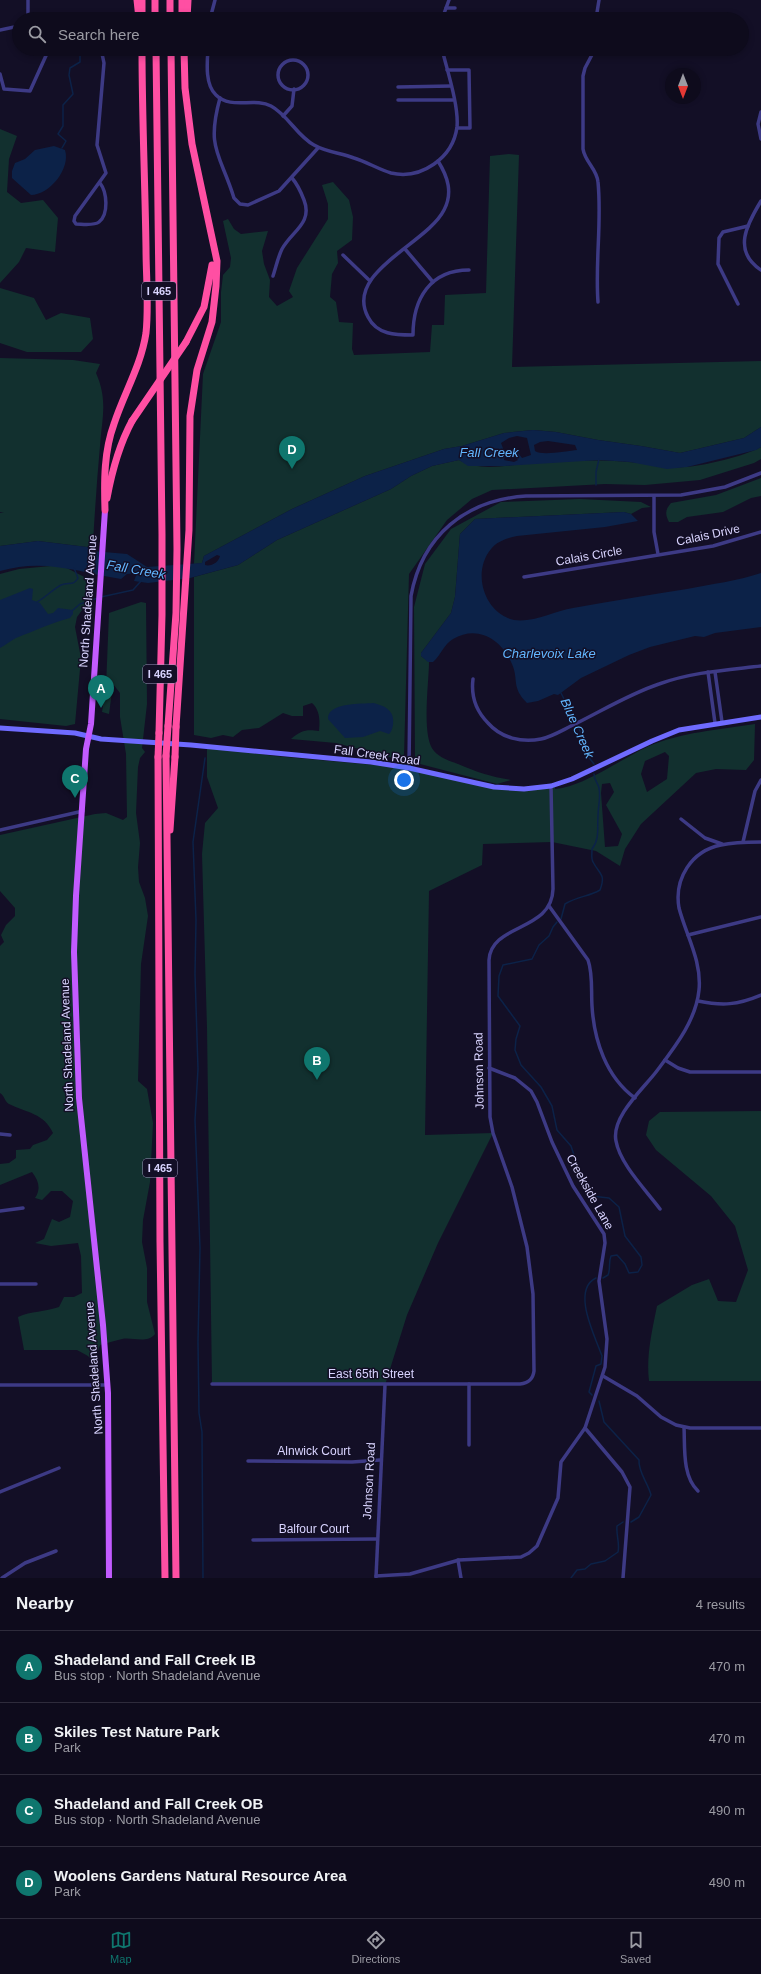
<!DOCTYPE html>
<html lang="en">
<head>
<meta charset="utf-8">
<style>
	:root { --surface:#0e0b1c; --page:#171425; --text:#f1f3f6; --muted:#9b9ba3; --line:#2e2b3b; --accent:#0f766e }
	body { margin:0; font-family:Helvetica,sans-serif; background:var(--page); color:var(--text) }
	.compass { position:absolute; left:665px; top:68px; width:36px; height:36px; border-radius:50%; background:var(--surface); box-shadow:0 2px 6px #0003; rotate:180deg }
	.you { position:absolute; left:404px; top:780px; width:14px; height:14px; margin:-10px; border:3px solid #fff; border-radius:50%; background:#1a73e8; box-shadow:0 0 0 6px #1a73e833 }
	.badge { display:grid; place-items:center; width:26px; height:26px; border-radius:50%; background:var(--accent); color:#fff; font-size:13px; font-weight:700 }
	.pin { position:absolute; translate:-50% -33px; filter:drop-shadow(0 1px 2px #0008) }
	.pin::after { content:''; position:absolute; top:21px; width:14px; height:12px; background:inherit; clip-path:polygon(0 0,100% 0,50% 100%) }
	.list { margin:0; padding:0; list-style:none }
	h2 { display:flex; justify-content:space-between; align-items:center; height:52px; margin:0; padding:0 16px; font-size:17px }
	h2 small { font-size:13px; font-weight:400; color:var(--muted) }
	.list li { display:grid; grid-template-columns:26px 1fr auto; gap:12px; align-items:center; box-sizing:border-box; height:72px; padding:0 16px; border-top:1px solid var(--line) }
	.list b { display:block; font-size:15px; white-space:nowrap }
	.list p { margin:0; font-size:13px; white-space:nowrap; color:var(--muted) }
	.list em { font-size:13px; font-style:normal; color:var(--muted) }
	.icon { flex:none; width:22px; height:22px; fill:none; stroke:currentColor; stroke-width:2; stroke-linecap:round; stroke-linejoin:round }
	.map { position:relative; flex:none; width:761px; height:1578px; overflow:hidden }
	.search { position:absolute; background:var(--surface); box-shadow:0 2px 6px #0003; left:12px; right:12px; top:12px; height:44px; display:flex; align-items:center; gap:10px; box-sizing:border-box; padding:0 14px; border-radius:22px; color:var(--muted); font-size:15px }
	.sheet { height:340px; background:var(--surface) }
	nav { display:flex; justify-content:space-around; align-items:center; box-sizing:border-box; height:56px; border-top:1px solid var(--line); background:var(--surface); font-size:11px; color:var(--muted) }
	nav a { display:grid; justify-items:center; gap:2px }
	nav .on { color:var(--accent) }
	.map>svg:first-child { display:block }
	.green { fill:#12302f; fill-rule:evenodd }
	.water { fill:#0c2248; fill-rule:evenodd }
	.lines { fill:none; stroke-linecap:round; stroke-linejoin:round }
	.stream { stroke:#0c2248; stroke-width:1.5 }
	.minor { stroke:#3d3a85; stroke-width:3.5 }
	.secondary { stroke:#6f6bff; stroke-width:5 }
	.primary { stroke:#c25bff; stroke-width:6 }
	.motorway { stroke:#ff4fa3; stroke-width:7 }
	.motorway-bridge { stroke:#ff4fa3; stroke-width:7 }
	.labels { text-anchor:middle; stroke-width:3; stroke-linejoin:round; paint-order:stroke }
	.shield { fill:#130f26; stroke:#9e99be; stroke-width:1 }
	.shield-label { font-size:11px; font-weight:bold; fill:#d9d4ff }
	.street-label { font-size:12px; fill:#d9d4ff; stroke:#130f26 }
	.water-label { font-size:13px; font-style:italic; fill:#62b6ff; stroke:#130f26 }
</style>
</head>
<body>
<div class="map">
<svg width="761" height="1578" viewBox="0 0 761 1578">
	<rect width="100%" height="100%" fill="#130f26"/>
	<g class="green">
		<path d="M0 129 17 136 9 159 7 192 21 203 43 200 58 218 55 252 26 248 19 262 0 283Z"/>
		<path d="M509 154 519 155 512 367 761 361V427L744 438 680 453 641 446 598 440 556 432 533 430 504 433 462 446 444 449 365 476 292 509 204 556 202 563 194 564 203 374 221 322V292L223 275 230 267 231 258 223 221 228 219 234 229 241 234 268 231 262 251 264 264 270 280 269 297 277 306 293 297 289 291 297 268 328 219V204L322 185 333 182 349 200 353 217 352 240 337 251 338 263 332 274 330 297 336 302 339 322 353 323 352 349 354 355 430 352 432 325H444L445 295 486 293 490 156Z"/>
		<path d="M0 288 34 298 46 320 61 313 90 318 93 339 81 352H27L0 343Z"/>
		<path d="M0 358 73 360 100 364 96 373C108 400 102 418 100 446 97 478 95 510 93 542L87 547 38 541 0 546V513H4L0 512Z"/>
		<path d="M761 447V459L754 463 700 480 645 485 605 484 492 490 472 499 447 520 409 574 404 756 397 759 336 743 291 739C301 730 307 729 319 731 320 721 320 710 312 703L303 706V716H292L283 713 259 728 242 730 233 737 223 735 211 738 194 735V577L238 565 277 540 391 489 411 476 432 466 459 460C477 471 504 466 524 464 558 461 594 459 628 462 649 463 661 469 685 467 704 466 745 456 761 447Z"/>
		<path d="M761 478V496L751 498 723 512 687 517 678 522H669C665 514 665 510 671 503L716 495Z"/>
		<path d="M580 499 641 502 651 507 642 508 631 514 624 512 475 519 460 534 455 597 451 613 421 653V656L429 662C429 682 421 737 434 751 440 758 450 761 458 764 476 772 492 777 511 780L497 784 420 764 415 758 414 607 425 564 451 529 501 502Z"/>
		<path d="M61 565 92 581 91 598 77 617 75 627 81 658 75 724 66 726 0 719V574L19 569Z"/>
		<path d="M141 602 146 603 147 704 142 748 145 752 140 758 138 767 136 813 140 843 138 867 139 882 145 898 148 916 141 964 138 1081 147 1089 153 1123 150 1182 143 1220 142 1242 147 1268V1302L155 1334C147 1344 133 1337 122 1339 114 1341 107 1343 100 1345L94 1363 88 1356 77 1350H24L18 1317C31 1311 45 1312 59 1307L64 1297H74L82 1293 81 1256 78 1243 51 1246 35 1243 44 1239 52 1219 59 1222 70 1217 73 1201 62 1191H51L42 1200 35 1198C41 1189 39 1181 32 1172L0 1185V1164L9 1163 16 1158V1150L30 1149 33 1145 47 1140 53 1133C44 1113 27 1113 9 1104 5 1102 4 1095 0 1093V946L4 942 1 935 6 925 15 916V908L0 891V835L95 814 106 813 123 820 127 817 126 754 120 717V693L113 684 109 714 102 712 106 687 109 613Z"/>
		<path d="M755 724 754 760 746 770 716 769 696 773 641 824 625 849 620 866 596 851 552 842 483 844 482 865 429 891 425 1135 493 1133 438 1243 407 1315 385 1385 212 1384 207 1028 202 854 205 823 218 808 207 777V747L274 756 409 768 518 789 555 785V789C583 787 621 759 647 747 681 732 718 730 755 724ZM665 752 669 756 667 779 647 792 641 774 645 761ZM610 783 614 792 606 805 622 834 618 846 605 847 601 793 602 784Z"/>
		<path d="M761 1111V1381H649C646 1356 652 1331 657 1306L692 1285 709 1279 718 1301 736 1302 748 1270 735 1226 711 1196 656 1150 646 1135 649 1121 660 1112Z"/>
	</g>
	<g class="water">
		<path d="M54 146 65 150C71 169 49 195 31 195L12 178V171L15 163 25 159 35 150Z"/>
		<path d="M761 427V447L756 450 687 467 667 469 630 462 600 460 504 466H468L459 460 432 466 411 476 391 489 277 540 238 565 190 578 148 583 134 581 137 573 127 574 121 579C78 572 44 558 0 571V546L38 541 87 547 92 551 127 554 147 567 202 563 204 556 292 509 365 476 444 449 462 446 504 433 533 430 556 432 598 440 641 446 680 453 744 438ZM517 436 527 438 531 455 522 458 518 453 504 451 501 443 509 438ZM548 441 575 445 577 450C569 451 541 456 535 451L534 445 540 442ZM511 454 516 457 518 460 514 462 504 460 505 455ZM217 555 220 556C219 562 211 567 205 565V562Z"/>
		<path d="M624 512 631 514 638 521 605 527 517 536C508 538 497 541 491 549 471 573 485 614 514 620 533 623 555 611 573 608 611 601 649 595 687 589 712 584 737 581 761 573V627L715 633 704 637 695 636 650 647 629 655 581 678 558 695 554 694 538 701 527 703C511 687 519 680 512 664 502 640 478 624 453 639 444 644 441 655 433 662H428L421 656V653L451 613 455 597 460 534 475 519Z"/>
		<path d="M30 588 33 589 32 600 40 603 48 614 53 613 58 608 73 610V614L70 618C51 623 34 631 16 638 10 641 6 645 0 648V600Z"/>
		<path d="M373 703C386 706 395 711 393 725 392 729 392 731 389 734L380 731 363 737 345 738 328 719C327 702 363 704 373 703Z"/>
	</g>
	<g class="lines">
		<g class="stream">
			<path d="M62 148 66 141 58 134 63 126V105L73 94 69 75 70 68 80 62V49"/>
			<path d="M596 485V472L599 459"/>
			<path d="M101 597 133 590 141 581"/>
			<path d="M37 602C46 597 52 590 61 585 69 582 74 586 78 578L74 568"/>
			<path d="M73 610 80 604 98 598"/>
			<path d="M561 693 584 739V749L587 755 594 764"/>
			<path d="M561 919 565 904C578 896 588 897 600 890 606 874 600 875 593 862 591 859 592 853 592 849 600 839 597 827 598 816 598 806 601 798 599 788 598 783 594 780 594 774"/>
			<path d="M557 922 553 927 549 936 539 945 532 959 503 965 499 976 498 996 520 1026 516 1039 515 1050 521 1065 541 1087 552 1106 557 1130 571 1146 584 1185 591 1196 609 1198 619 1207 625 1236 641 1257 642 1265 638 1272 629 1273 625 1264 617 1255 611 1256C608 1263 611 1268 608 1275L603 1278"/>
			<path d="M592 1395 589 1392 596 1366 601 1364 602 1356C595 1336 571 1290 596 1278"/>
			<path d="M599 1401 604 1422 639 1460C638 1472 648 1483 651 1495L639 1517 631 1522"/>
			<path d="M203 1578 202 1432 199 1413 198 1342 200 1248 195 1120 198 1069 195 974 196 920 193 842 205 758"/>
			<path d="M571 1578 577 1570 585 1569 591 1564 605 1561 618 1552C620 1543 616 1536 617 1526L623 1522"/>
		</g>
		<g class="minor">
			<path d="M446 8H455"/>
			<path d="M28 19V0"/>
			<path d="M210 19 215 0"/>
			<path d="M442 19 449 0"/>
			<path d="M596 19 599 0"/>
			<path d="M0 30 19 26"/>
			<path d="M208 49C207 63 205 85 216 95 231 110 254 97 271 106 288 115 297 136 314 145 326 152 341 153 354 158 367 162 378 169 391 173 421 180 453 158 457 127 459 106 447 70 442 49"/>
			<path d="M595 49 585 68 583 76V149C585 162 597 169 598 182 602 222 595 262 598 302"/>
			<circle cx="293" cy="75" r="15"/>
			<path d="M447 70H469L470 128H457"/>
			<path d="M0 74 4 89 30 91 49 49"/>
			<path d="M398 87 451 86"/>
			<path d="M220 98C206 149 220 153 234 198L240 204 248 205 279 191 318 148"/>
			<path d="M398 100H453"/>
			<path d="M761 112 758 124 761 139"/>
			<path d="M283 116 292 106 294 89"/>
			<path d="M438 161C448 177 453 193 444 210 427 244 344 272 368 317 377 335 396 335 413 335 413 299 430 270 469 270"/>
			<path d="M100 183C107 192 109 214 99 222 94 226 82 224 76 224L74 221 75 216 106 173 97 145 104 63 101 49"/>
			<path d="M761 201C747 224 732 251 761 270"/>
			<path d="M405 249 433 282"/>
			<path d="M343 255 369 280"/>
			<path d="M273 276C276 267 278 257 282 249 292 231 313 223 304 200 301 192 298 185 292 178"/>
			<path d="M738 304 718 264 719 238 723 232 748 226"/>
			<path d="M654 496V532L658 554"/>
			<path d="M524 577 713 546 761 532"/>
			<path d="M708 672 715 723"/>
			<path d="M715 672 722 722"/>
			<path d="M473 679C471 695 476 711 488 723 501 738 522 743 541 739 551 737 561 731 571 726 600 712 629 694 659 684 692 672 727 670 761 666"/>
			<path d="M409 768 411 596C422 535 466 500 526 496L681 495 725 487 761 473"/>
			<path d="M681 819 705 838 722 844"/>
			<path d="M0 830 83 811"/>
			<path d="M743 842 755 791 761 780"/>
			<path d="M549 906 588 960C593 974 591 991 592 1006 594 1040 606 1077 635 1098"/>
			<path d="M688 935 761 917"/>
			<path d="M698 1001C723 1006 737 1005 761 995"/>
			<path d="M665 1060 678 1068 690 1072H761"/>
			<path d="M0 1134 10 1135"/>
			<path d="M660 1209C646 1190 620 1164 616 1141 611 1117 643 1089 656 1072 674 1048 696 1021 699 990 702 961 686 935 679 908 674 879 691 851 721 845 734 842 748 842 761 842"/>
			<path d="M0 1211 23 1208"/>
			<path d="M0 1284H36"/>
			<path d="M603 1376 637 1396 661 1417 676 1425 690 1428H761"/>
			<path d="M212 1384H520C529 1383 533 1379 534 1371L533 1294 527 1247 512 1187 493 1133 490 1117 489 960C491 923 552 932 553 889L551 786"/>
			<path d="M469 1384V1445"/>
			<path d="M0 1385H108"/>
			<path d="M684 1427C685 1447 682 1476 698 1491"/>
			<path d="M585 1428 622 1472 630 1487 623 1578"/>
			<path d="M248 1461 352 1462 380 1460"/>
			<path d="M0 1492 59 1468"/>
			<path d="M253 1540 376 1539"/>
			<path d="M458 1560 461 1578"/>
			<path d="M376 1576 410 1574 459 1560 521 1557 529 1553 537 1546 558 1498 561 1462 585 1428 605 1367 607 1339 599 1281 605 1243 604 1234 573 1186 552 1142 537 1102 531 1091 515 1078 489 1068"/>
			<path d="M376 1577 385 1385"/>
			<path d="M2 1578 25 1563 56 1551"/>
		</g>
		<path class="secondary" d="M0 728 75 733 101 739 191 745 371 762 409 768 494 787 524 789 551 786 572 779 652 741 679 730 761 717"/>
		<path class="primary" d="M105 510 91 724 86 749 76 896 74 952 79 1098 103 1325 108 1393 109 1578"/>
		<g class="motorway">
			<path d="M137 0 139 19"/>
			<path d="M155 0V19"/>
			<path d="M170 0V19"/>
			<path d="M182 0V19"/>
			<path d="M142 18V0"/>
			<path d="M187 19 188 0"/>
			<path d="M156 49 162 534V615L159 733"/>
			<path d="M186 342 204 307 212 265"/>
			<path d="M107 498C112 471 119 445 132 421"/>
			<path d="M105 510C104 481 104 451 114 424 124 393 141 366 146 333 149 305 146 276 146 248 145 182 142 115 142 49"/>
			<path d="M168 726 176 613 177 549 171 49"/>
			<path d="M176 727 189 530 190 416 197 370 212 322 216 286 217 261 192 144 185 88 184 49"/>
			<path d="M166 756 176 1578"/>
			<path d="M158 757 160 1242 165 1578"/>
			<path d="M170 830 175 757"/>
		</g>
		<g class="motorway-bridge">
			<path d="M132 421 186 342"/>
			<path d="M166 756 168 726"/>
			<path d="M158 757 159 733"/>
			<path d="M175 757 176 727"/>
		</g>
	</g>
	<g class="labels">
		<g class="shield">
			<rect x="142" y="282" width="34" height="18" rx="3"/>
			<rect x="143" y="665" width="34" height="18" rx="3"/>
			<rect x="143" y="1159" width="34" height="18" rx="3"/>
		</g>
		<g class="shield-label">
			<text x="159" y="295">I 465</text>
			<text x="160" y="678">I 465</text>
			<text x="160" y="1172">I 465</text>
		</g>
		<g class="street-label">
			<text transform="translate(708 535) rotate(-12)" y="4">Calais Drive</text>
			<text transform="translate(589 556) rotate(-10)" y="4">Calais Circle</text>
			<text transform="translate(88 601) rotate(-86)" y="4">North Shadeland Avenue</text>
			<text transform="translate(377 755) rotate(8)" y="4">Fall Creek Road</text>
			<text transform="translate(67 1045) rotate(-92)" y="4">North Shadeland Avenue</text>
			<text transform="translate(479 1071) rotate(-91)" y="4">Johnson Road</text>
			<text transform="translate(590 1192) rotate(61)" y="4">Creekside Lane</text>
			<text transform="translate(94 1368) rotate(-94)" y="4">North Shadeland Avenue</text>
			<text x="371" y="1378">East 65th Street</text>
			<text x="314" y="1455">Alnwick Court</text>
			<text transform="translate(369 1481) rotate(-87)" y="4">Johnson Road</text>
			<text x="314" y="1533">Balfour Court</text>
		</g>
		<g class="water-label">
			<text x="489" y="457">Fall Creek</text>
			<text transform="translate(136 569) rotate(10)" y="5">Fall Creek</text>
			<text x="549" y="658">Charlevoix Lake</text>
			<text transform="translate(578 728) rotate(66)" y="5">Blue Creek</text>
		</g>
	</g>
</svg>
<svg class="compass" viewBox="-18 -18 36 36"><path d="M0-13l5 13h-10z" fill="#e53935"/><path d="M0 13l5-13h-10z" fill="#9b9ba3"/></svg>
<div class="you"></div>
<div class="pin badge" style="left:101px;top:708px">A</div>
<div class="pin badge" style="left:317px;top:1080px">B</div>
<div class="pin badge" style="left:75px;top:798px">C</div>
<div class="pin badge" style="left:292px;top:469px">D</div>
<div class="search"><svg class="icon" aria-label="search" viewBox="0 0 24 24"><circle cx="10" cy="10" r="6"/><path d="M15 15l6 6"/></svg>Search here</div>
</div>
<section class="sheet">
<h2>Nearby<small>4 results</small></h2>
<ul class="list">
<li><span class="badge">A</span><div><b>Shadeland and Fall Creek IB</b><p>Bus stop · North Shadeland Avenue</p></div><em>470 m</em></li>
<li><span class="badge">B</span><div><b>Skiles Test Nature Park</b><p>Park</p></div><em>470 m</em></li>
<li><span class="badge">C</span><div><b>Shadeland and Fall Creek OB</b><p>Bus stop · North Shadeland Avenue</p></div><em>490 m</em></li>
<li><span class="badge">D</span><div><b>Woolens Gardens Natural Resource Area</b><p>Park</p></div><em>490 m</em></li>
</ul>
</section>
<nav>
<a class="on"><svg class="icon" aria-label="map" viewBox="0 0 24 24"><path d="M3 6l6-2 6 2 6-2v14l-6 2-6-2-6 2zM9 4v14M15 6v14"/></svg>Map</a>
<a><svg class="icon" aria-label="directions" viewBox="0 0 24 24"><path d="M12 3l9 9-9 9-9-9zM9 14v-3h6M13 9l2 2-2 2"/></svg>Directions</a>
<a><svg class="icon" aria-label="saved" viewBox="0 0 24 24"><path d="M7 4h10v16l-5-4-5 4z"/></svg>Saved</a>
</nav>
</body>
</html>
